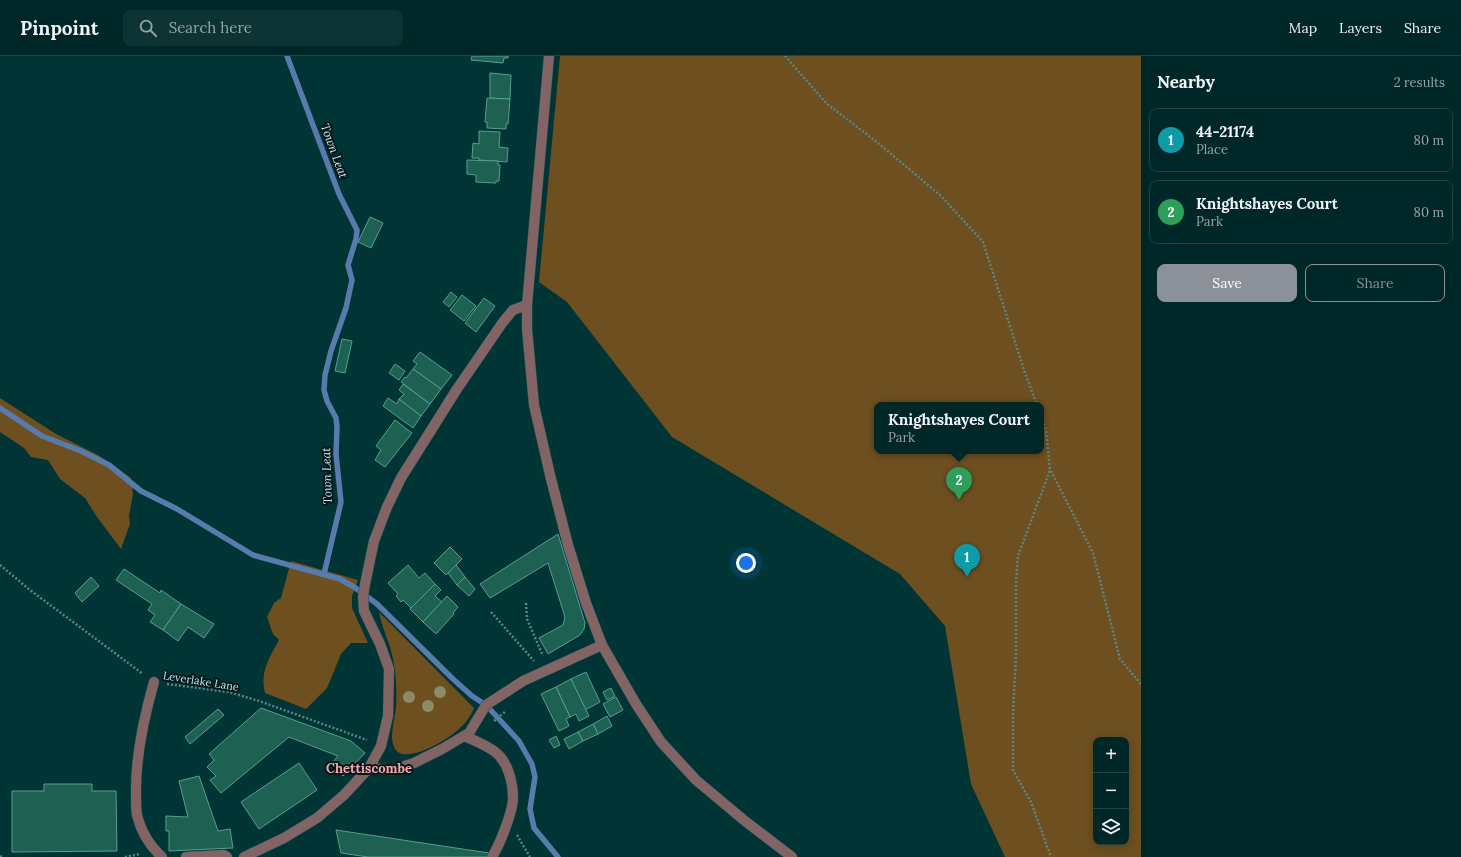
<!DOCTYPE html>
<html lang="en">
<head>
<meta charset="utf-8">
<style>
	:root { --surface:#002728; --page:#0e3334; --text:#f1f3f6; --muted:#95a5a8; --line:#224445; --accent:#8c9099 }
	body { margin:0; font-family:Lora,serif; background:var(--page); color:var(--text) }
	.controls { position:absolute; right:12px; bottom:12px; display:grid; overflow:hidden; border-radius:8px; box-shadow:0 2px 10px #0003 }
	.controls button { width:36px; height:36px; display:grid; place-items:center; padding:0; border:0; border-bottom:1px solid var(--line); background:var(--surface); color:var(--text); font:20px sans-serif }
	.you { position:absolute; left:746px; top:507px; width:14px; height:14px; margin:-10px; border:3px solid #fff; border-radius:50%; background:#1a73e8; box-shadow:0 0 0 6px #1a73e833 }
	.badge { display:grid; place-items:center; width:26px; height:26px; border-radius:50%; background:var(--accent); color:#fff; font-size:13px; font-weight:700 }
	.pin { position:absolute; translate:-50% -33px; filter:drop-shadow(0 1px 2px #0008) }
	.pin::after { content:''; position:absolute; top:21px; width:14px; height:12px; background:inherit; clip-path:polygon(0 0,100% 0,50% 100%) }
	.popup { position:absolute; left:874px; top:346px; width:170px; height:52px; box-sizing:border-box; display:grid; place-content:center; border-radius:8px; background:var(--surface); filter:drop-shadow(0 1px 3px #0005); font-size:13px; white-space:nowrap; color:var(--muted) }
	.popup b { font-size:15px; color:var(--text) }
	.popup::after { content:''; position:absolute; left:50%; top:100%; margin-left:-8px; border:8px solid transparent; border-top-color:var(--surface) }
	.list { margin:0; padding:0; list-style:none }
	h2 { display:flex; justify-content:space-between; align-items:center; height:52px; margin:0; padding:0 16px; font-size:17px }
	h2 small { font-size:13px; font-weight:400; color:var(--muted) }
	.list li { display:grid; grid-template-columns:26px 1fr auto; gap:12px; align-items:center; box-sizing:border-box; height:64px; margin:0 8px 8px; padding:0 8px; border:1px solid var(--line); border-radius:8px }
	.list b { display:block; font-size:15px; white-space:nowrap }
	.list p { margin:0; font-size:13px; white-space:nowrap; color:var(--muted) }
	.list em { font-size:13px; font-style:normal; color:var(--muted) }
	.actions { display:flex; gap:8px; padding:12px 16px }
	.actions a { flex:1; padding:9px 0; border:1px solid var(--accent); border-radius:8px; text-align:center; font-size:14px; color:var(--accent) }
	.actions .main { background:var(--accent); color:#fff }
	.icon { flex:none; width:22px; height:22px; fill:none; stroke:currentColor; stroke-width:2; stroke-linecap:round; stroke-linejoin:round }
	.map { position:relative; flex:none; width:1141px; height:801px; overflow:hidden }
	header { display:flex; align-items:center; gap:24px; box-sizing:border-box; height:56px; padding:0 20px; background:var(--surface); border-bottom:1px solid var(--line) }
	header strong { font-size:19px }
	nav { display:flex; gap:22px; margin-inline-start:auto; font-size:14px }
	.search { width:280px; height:36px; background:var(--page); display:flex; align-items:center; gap:10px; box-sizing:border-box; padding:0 14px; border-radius:8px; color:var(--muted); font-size:15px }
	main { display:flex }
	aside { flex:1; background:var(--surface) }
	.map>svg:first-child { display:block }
	.green { fill:#6d4f20; fill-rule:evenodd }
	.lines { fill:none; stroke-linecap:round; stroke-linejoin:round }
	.stream { stroke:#587bad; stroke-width:5.5 }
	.building { fill:#1e6052; stroke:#52a290 }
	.minor-casing { stroke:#1f5152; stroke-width:11 }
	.path { stroke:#588788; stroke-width:2.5; stroke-dasharray:2 2; stroke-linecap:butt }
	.minor { stroke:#826465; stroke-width:10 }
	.tree { fill:#8b8b69 }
	.labels { text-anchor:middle; stroke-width:4; stroke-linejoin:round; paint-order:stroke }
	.street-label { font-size:11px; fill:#bfe8e8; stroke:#00191a }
	.water-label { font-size:12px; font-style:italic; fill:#d8e3f2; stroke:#00191a }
	.quarter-label { font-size:13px; font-weight:bold; fill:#fba6aa; stroke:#00191a }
</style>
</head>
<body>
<header>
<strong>Pinpoint</strong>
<div class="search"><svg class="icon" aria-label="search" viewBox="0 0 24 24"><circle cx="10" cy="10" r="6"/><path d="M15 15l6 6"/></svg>Search here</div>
<nav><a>Map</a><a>Layers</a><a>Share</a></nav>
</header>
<main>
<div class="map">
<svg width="1141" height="801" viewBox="0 0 1141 801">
	<rect width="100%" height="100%" fill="#003435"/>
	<g class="green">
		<path d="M560 0H1141V801H1005L971 728 945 570 900 518 672 381 567 246 539 226ZM877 349H1041V395H877ZM1096 684H1126V786H1096Z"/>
		<path d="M0 342 56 378 98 399 131 422 133 438 129 460 130 468 121 493 97 461 85 442 60 423 48 404 31 401 24 392 0 376Z"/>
		<path d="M291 505 358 524 352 540V552L368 587H351L341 598 327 632 306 653 265 637C260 615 269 603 279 584L273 578 267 561 274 547 281 542Z"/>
		<path d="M379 556 474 652C471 659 466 667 460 672 451 682 402 712 394 691 389 679 395 664 396 651 397 630 396 609 389 588 385 577 381 567 379 556Z"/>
	</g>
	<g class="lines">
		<g class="stream">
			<path d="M287 0 339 138 357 174 356 183 348 209 352 224 346 252 331 295 325 319 324 334 327 345 336 362 337 371 336 398 341 446 324 518"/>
			<path d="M0 352 42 380 81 395 109 409 141 435 177 453 253 499 340 523 354 531 377 548 453 623 472 640 486 649 519 685 532 708 535 721 530 753 534 772 558 801"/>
		</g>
	</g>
	<g class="building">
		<path d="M472 0H508V2H504L503 7 471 4Z"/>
		<path d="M490 17 511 19 510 43 490 42Z"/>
		<path d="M487 42 510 43 508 68H506V73L487 72V66H485Z"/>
		<path d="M479 75 500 76 499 91 508 92 507 106 479 104V102H472L473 87 479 88Z"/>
		<path d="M467 104 498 105V109H500L499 125H496V127L476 126V119L467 118Z"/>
		<path d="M370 161 383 167 371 192 358 186Z"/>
		<path d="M451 236 457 241 449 251 443 246Z"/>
		<path d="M462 239 476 250 464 265 450 254Z"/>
		<path d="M484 242 495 250 476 276 465 267Z"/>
		<path d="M342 283 352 285 345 317 335 315Z"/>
		<path d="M420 296 452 319 441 333 413 313 417 308 413 305Z"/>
		<path d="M395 308 405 315 399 324 389 317Z"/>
		<path d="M413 313 441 333 430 348 401 326 405 321 406 322Z"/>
		<path d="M403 328 430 348 421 360 399 343 404 338 399 334Z"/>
		<path d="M388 342 397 348 399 343 421 360 413 372 383 350Z"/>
		<path d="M395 364 412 377 385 411 375 404 381 394 376 390Z"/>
		<path d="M558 478 585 567 584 573 580 579 548 598 539 582 563 569 565 561 548 507 490 542 480 528Z"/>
		<path d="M450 491 462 503 446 519 434 507Z"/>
		<path d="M408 509 419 522 425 517 435 528 411 552 403 544 401 546 396 540 398 538 388 527Z"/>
		<path d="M456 509 465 521 457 529 448 517Z"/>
		<path d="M124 513 160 537 161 534 181 548 163 574 150 566 155 559 148 554 152 548 116 524Z"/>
		<path d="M91 521 99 530 82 546 75 537Z"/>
		<path d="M465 521 475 533 469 540 457 529Z"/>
		<path d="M435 528 441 534 435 540 442 546 423 566 410 553Z"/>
		<path d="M447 540 458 551 453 557 454 558 436 578 423 566Z"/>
		<path d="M181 548 214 568 204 582 188 571 178 585 163 574Z"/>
		<path d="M586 616 600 646 585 654 571 623Z"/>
		<path d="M571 623 589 660 579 665 576 658 570 661 556 631Z"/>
		<path d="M556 631 570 661 566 663 569 670 559 675 541 638Z"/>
		<path d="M611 632 615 640 607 644 603 636Z"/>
		<path d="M616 641 623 654 610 661 603 648Z"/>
		<path d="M261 652 351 685 365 697 343 720 331 708 338 700 289 681 221 737 210 724 216 720 207 711 214 704 209 698Z"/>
		<path d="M218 653 224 659 190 688 185 681Z"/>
		<path d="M607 660 612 670 598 678 593 668Z"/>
		<path d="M593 668 598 678 583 685 578 676Z"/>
		<path d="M578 676 583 685 569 693 564 683Z"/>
		<path d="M556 680 560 689 554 692 549 684Z"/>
		<path d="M299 707 317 734 259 773 241 746Z"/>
		<path d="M199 720 218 775 230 773 233 792 169 795V775H166V760L188 761 179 725Z"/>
		<path d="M44 728H92V735H116L117 795 12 796V735H44Z"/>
		<path d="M336 774 489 797 487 801H368L341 797Z"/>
	</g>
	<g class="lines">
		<g class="minor-casing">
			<g id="minor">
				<path d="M549 0 527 249V273L534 349 550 419 568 489 586 547 602 589 636 648 661 686 696 724 745 765 792 801"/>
				<path d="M154 626C144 661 135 704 136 741 136 747 136 754 137 759 141 776 150 790 162 801"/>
				<path d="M464 680C474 684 485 689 494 695 508 705 513 726 513 743 512 758 500 788 492 801"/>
				<path d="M369 712 392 714 414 707 442 693 469 677 486 649 523 625 602 589"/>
				<path d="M186 801 224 799 227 801"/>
				<path d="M244 801 284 782 317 762 344 739 369 712 381 690 388 660 389 613 380 588 364 555 363 541 365 528 374 485 387 451 401 422 457 333 503 266 513 254 527 249"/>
			</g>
		</g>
		<g class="path">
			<path d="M785 0 826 47 878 87 941 140 983 186 1025 317 1037 349"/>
			<path d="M1041 360 1046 374 1050 414 1018 500 1016 527V600L1013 657V714L1031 746 1051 801"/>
			<path d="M1051 415 1093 497 1120 603 1141 628"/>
			<path d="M0 509 30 534 143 618"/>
			<path d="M526 547 527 563 543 600"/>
			<path d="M491 556 534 605"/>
			<path d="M167 628 229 636 259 645 367 684"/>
			<path d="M494 665 506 655"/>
			<path d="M517 779 530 801"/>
			<path d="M0 800 2 801"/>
			<path d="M125 801 140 798"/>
		</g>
		<use href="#minor" class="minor"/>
	</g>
	<g class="tree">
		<circle cx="440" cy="636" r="6"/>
		<circle cx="409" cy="641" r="6"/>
		<circle cx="428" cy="650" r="6"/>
	</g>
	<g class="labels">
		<g class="street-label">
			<text transform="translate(201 625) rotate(9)" y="4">Leverlake Lane</text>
		</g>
		<g class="water-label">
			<text transform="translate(334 95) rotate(70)" y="4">Town Leat</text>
			<text transform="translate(327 420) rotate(-92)" y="4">Town Leat</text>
		</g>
		<g class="quarter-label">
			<text x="369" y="717">Chettiscombe</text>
		</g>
	</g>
</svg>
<div class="controls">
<button>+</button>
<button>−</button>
<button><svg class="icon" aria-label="layers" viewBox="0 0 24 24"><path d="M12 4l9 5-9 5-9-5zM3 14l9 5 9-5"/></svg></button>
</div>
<div class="you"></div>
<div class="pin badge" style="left:967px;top:521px;background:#0f9aa8">1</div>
<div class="pin badge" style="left:959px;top:444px;background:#2e9e5b">2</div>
<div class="popup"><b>Knightshayes Court</b>Park</div>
</div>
<aside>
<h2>Nearby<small>2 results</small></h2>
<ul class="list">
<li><span class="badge" style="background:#0f9aa8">1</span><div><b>44-21174</b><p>Place</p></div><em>80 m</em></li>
<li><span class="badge" style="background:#2e9e5b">2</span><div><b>Knightshayes Court</b><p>Park</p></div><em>80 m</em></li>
</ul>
<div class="actions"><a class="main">Save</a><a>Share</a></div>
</aside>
</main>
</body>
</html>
